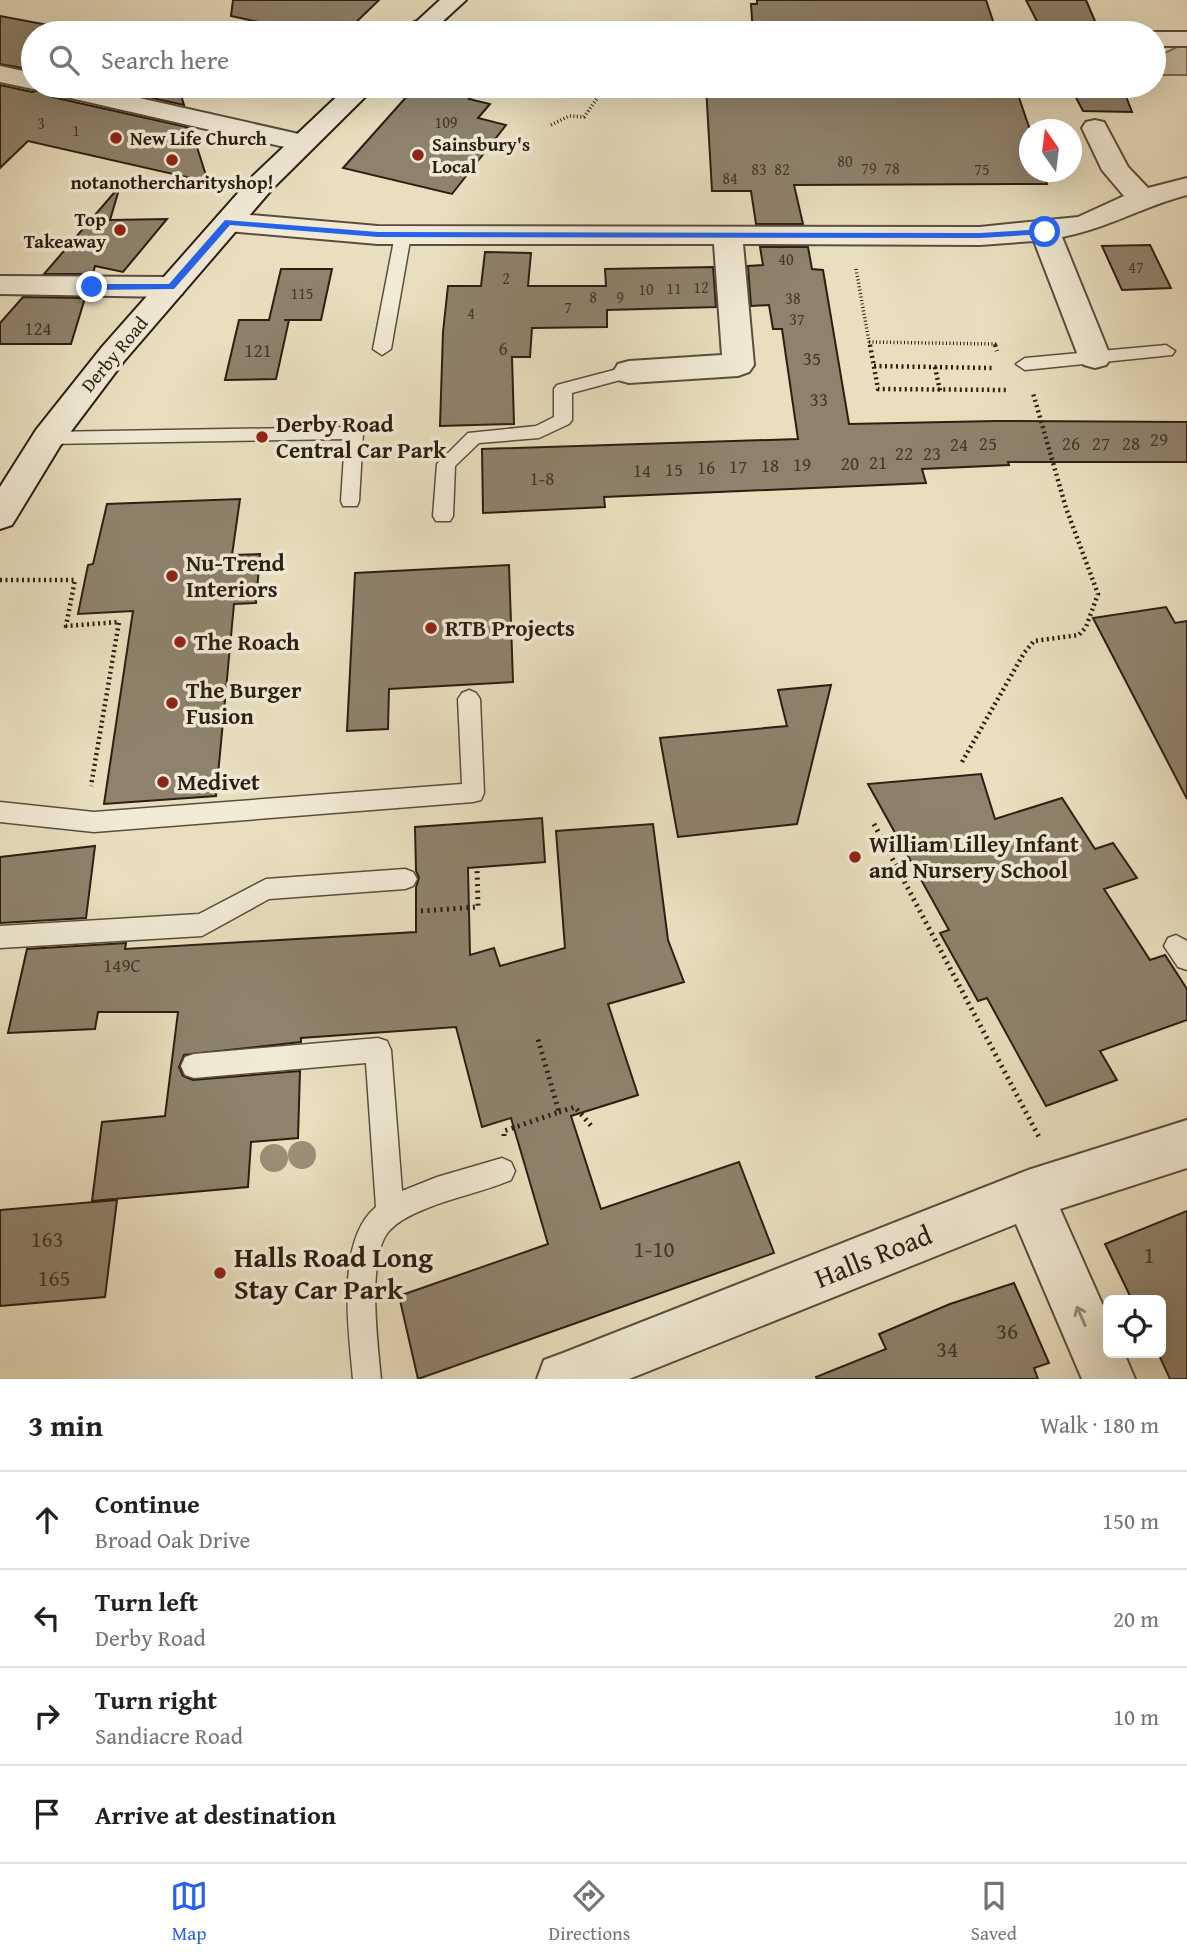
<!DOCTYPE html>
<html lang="en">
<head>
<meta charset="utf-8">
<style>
	:root { --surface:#fff; --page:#f2f2f2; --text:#202124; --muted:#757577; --line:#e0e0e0; --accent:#2563eb }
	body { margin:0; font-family:"Gentium Book Plus",serif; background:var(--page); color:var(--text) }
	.controls { position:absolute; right:21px; bottom:21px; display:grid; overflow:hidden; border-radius:10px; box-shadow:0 7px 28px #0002 }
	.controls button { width:63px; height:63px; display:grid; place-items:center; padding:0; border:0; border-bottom:2px solid var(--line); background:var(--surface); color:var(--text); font:35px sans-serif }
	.compass { position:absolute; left:1019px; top:119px; width:63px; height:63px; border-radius:50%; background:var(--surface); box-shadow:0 7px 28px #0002; rotate:346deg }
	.stop { position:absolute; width:21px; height:21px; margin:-16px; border:5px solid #2563eb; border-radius:50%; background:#fff }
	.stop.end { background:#2563eb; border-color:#fff; box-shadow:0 2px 7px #0008 }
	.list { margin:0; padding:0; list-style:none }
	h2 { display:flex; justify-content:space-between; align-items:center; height:91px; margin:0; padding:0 28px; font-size:30px }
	h2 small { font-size:23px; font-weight:400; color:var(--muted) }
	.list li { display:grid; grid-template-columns:46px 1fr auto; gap:21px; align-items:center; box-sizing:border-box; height:98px; padding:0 28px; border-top:2px solid var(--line) }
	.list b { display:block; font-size:26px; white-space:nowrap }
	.list p { margin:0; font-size:23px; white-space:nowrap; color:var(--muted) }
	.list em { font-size:23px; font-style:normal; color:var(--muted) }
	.icon { flex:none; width:38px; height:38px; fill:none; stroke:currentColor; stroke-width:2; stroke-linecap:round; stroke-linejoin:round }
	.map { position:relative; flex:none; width:1187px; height:1379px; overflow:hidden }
	.search { position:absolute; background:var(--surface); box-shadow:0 7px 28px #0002; left:21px; right:21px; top:21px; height:77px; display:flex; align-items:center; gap:18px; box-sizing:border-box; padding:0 24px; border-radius:38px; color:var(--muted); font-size:26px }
	.sheet { height:483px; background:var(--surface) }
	nav { display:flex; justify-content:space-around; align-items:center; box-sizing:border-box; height:98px; border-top:2px solid var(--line); background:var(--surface); font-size:19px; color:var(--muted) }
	nav a { display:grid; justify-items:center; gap:4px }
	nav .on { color:var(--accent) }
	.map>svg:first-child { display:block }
	.green { fill:#c9bea2; stroke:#7a6e5a; stroke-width:2 }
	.building { fill:#8e826c; stroke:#2b1e13; stroke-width:2 }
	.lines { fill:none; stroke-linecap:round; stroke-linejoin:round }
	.service-casing { stroke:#5a4e3e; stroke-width:3 }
	.minor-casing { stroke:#5a4e3e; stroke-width:4 }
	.secondary-casing { stroke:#2b1e13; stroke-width:4 }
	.path-far2 { stroke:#2b1e13; stroke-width:3.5; stroke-dasharray:1 2.5; stroke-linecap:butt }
	.path-far1 { stroke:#2b1e13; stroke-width:4.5; stroke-dasharray:2 3.5; stroke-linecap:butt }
	.path { stroke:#2b1e13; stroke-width:5; stroke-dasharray:2 4.5; stroke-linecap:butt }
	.service { fill:#f1ead5; fill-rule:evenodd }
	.minor { fill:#f1ead5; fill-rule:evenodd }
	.secondary { fill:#f1ead5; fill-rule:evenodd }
	.tree { fill:#9a8f78 }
	.oneway { stroke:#988e7e }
	.route { fill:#2563eb }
	.poi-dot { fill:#8f2418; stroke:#f1ead5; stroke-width:2.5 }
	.labels { text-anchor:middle; stroke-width:7; stroke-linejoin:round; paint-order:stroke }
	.far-number-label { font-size:16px; fill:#443729 }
	.far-poi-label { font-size:19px; font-weight:bold; fill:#2b1e13; stroke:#f1ead5; text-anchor:start }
	.number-label { font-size:19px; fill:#443729 }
	.far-street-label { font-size:19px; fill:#2b1e13; stroke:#f1ead5 }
	.poi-label { font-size:23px; font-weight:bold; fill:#2b1e13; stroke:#f1ead5; text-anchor:start }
	.near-number-label { font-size:23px; fill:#443729 }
	.near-street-label { font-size:28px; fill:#2b1e13; stroke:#f1ead5 }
	.near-poi-label { font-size:28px; font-weight:bold; fill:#2b1e13; stroke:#f1ead5; text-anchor:start }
</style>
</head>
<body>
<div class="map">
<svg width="1187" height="1379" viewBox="0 0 1187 1379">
	<rect width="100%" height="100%" fill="#e9dfbf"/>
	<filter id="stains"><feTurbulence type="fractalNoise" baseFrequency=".00286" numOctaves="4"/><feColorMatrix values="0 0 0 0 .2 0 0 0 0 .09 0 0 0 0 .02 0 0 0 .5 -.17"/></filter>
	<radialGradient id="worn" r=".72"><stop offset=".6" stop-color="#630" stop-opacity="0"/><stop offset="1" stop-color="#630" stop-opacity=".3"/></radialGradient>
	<path class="green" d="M1179 46H1187V75H1154V52L1165 53Z"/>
	<g class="building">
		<path d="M233 0H379L345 33H307L231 16Z"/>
		<path d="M757 0H986L997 33H753L751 4H757Z"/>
		<path d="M1026 0H1086L1100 33H1043Z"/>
		<path d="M0 16 80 31 77 33H33V70L0 64Z"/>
		<path d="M0 85 32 92 40 90 52 97 191 128 208 182 28 141 0 168Z"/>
		<path d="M97 86H178L184 105Z"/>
		<path d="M416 86H480L469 99 490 104 478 118 506 125 452 194 343 168Z"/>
		<path d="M706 86H1015L1030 130V172H1043L1047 184 794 185 803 224H756L751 191H712Z"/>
		<path d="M1070 86H1122L1132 112 1083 111Z"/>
		<path d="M120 186 110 220 167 219 123 272 95 266 93 274H44Z"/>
		<path d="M1150 245 1171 288 1122 290 1102 246Z"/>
		<path d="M760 247H808L812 269 823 270 849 424 996 421 1187 422V462H1008L1009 465 922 469 926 483 604 497 605 507 483 513 482 449 798 439 782 329H773L769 305 751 306 748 266 763 265Z"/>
		<path d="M485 252 531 253 528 286H606L605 269 713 267 716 307 607 310V327L532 328 530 357H512L514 424 440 426 443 332 448 286H481Z"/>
		<path d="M281 269H332L321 320H284H289L276 379 225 380 239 320H269Z"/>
		<path d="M23 297 85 298 71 344H0V323Z"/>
		<path d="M240 499 232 555 260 554 256 603 234 604 216 796 104 804 133 611 78 614 88 565 93 564 107 504Z"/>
		<path d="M509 565 513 682 389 689 388 729 347 731 355 573Z"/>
		<path d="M1166 607 1175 623 1187 621V799L1093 618Z"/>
		<path d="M831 685 797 824 678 837 660 738 787 726 778 690Z"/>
		<path d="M981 774 995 819 1062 798 1095 849 1113 843 1137 878 1104 889 1150 960 1165 955 1187 989V1020L1100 1051 1117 1080 1046 1106 987 998 978 1001 940 933 949 930 868 784Z"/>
		<path d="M542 818 545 862 468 868 470 955 494 948 500 966 565 948 556 831 653 824 668 940 684 982 608 1004 638 1095 571 1116 601 1209 739 1162 774 1253 418 1379 399 1296 548 1244 511 1118 482 1127 456 1027 301 1038V1042L184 1055 179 1067 183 1076 193 1080 300 1071 298 1138 251 1142 248 1187 92 1201 102 1122 165 1116 178 1012H98L95 1029 8 1033 27 949 126 943 125 949 416 932V887L419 878 416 871 415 827Z"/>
		<path d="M95 846 86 918 0 923V857Z"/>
		<path d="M117 1200 105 1297 0 1306V1210Z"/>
		<path d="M1187 1211V1379H1170L1158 1353H1161V1300H1132L1105 1244Z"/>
		<path d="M1014 1283 1049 1363 1034 1368 1038 1379H817L816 1377 886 1349 879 1334 950 1304Z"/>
	</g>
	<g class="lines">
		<g class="service-casing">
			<g id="service">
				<path d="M403 230 411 235 391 349 382 355 373 349 395 235Z"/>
				<path d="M1166 345 1175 351 1172 355 1025 370 1016 364 1025 358Z"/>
				<path d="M629 366 635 368 638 372 635 376 572 393V420L569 424 539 438 479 443 455 466 453 516 450 521H436L433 516 437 464 468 433 536 426 554 417V389L557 385Z"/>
				<path d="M354 427 360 429 363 433 359 501 357 506H343L341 501 345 439 48 444 42 442 39 438 42 434 48 432Z"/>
				<path d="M469 690 476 693 480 699 484 793 481 800 473 802 94 832 0 822V802L94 812 462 784 458 699 462 693Z"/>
				<path d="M405 869 413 872 417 879 413 886 405 889 269 899 202 936 0 948V926L199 914 266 879Z"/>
				<path d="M1176 935 1187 941V970L1178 967 1164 946 1168 938Z"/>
				<path d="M378 1038 387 1041 391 1050 402 1191 437 1177 502 1158 511 1162 515 1171 511 1180C483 1192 453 1197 425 1209 412 1214 398 1221 389 1231 366 1257 378 1346 381 1379H353C349 1332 335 1241 376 1207L366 1063 194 1078 185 1075 181 1066 185 1057 194 1054Z"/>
			</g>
		</g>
		<g class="minor-casing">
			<g id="minor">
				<path d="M423 20 472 28 475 33 414 32 411 27 414 22Z"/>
				<path d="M1154 32H1187V46H1154V33H1147Z"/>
				<path d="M0 66 33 73V86H86L312 137 316 143 312 149 302 151 53 94 44 91 41 87 33 89 0 82Z"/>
				<path d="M1095 120 1104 122 1128 167 1148 188 1187 178V195C1144 206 1106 229 1062 237L1111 358 1106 365 1095 368 1084 365 1079 358 1034 241 980 245 743 244 754 365 749 372 738 376 629 383 618 380 613 372 618 364 629 361 722 355 714 244H378L228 231 218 228 214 222 218 216 228 213 378 226 980 227 1078 217 1124 196 1102 170 1082 128 1086 122Z"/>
				<path d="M0 276 171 277 182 280 186 287 182 294 171 297 0 294Z"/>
				<path d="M1187 1120V1168L1060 1209 1108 1317V1353H1124L1135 1379H1082L1016 1224 629 1379H537L544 1360 563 1353 1028 1170Z"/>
			</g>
		</g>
		<g class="secondary-casing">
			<g id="secondary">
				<path d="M440 0H466L430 33H404Z"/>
				<path d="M348 86H376L273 188 124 361 60 446 12 525 0 529V487L36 430 102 347 253 176Z"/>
			</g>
		</g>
		<g class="path-far2">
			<path d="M551 125 569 116 584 117 606 86"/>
			<path d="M856 269 870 347"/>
			<path d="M869 342 995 344 996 347"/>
		</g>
		<g class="path-far1">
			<path d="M870 345 878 389 1008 390"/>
			<path d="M995 345 997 351"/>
			<path d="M874 366 993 368"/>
			<path d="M935 367 940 391"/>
			<path d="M0 580H75L66 626 119 622 91 786"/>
			<path d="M962 762 1024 653 1034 641 1079 635 1086 627 1098 594 1066 508 1033 393"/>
		</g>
		<g class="path">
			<path d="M874 824 1040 1139"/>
			<path d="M421 911 478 907 477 867"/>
			<path d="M559 1112 575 1107 593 1128"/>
			<path d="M504 1136V1131L559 1112 537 1036"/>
		</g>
		<use href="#service" class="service"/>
		<use href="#minor" class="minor"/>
		<use href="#secondary" class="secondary"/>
	</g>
	<g class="tree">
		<circle cx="302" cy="1155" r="14"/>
		<circle cx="274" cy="1158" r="14"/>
	</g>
	<defs><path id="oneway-shaft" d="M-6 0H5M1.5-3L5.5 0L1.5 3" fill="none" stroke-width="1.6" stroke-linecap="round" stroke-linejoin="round" transform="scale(1.75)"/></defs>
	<use class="oneway" href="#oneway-shaft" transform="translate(1081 1316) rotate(-114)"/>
	<path class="route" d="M225 220 378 232 980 233 1045 229 1049 232 1045 234 980 238 378 237 230 225 174 289 92 290 87 287 92 284H169Z"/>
	<g class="poi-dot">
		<circle cx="116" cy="138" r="7"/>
		<circle cx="418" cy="155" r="7"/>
		<circle cx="172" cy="160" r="7"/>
		<circle cx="120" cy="230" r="7"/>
		<circle cx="262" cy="437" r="7"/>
		<circle cx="172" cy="576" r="7"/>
		<circle cx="431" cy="628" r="7"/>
		<circle cx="180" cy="642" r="7"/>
		<circle cx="172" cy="703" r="7"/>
		<circle cx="163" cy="782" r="7"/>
		<circle cx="855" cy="857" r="7"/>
		<circle cx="220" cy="1273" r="7"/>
	</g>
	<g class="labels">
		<g class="far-number-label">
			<text x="446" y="128">109</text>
			<text x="41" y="129">3</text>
			<text x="76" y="136">1</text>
			<text x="845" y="167">80</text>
			<text x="869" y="174">79</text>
			<text x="892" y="174">78</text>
			<text x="759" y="175">83</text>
			<text x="782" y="175">82</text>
			<text x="982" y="175">75</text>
			<text x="730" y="184">84</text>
			<text x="786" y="265">40</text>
			<text x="1136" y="273">47</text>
			<text x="506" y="284">2</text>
			<text x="701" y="293">12</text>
			<text x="674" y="294">11</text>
			<text x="646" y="295">10</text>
			<text x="302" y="299">115</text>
			<text x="593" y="303">8</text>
			<text x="620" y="303">9</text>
			<text x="793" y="304">38</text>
			<text x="568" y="313">7</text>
			<text x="471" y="319">4</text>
			<text x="797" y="325">37</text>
		</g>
		<g class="far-poi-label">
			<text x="130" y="145">New Life Church</text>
			<text x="432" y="151">Sainsbury's<tspan x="432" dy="22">Local</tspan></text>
			<text x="172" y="189" text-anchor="middle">notanothercharityshop!</text>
			<text x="106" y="226" text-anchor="end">Top<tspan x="106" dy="22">Takeaway</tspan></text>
		</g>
		<g class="number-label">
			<text x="38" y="335">124</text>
			<text x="503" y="355">6</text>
			<text x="258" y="357">121</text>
			<text x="812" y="365">35</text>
			<text x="819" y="406">33</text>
			<text x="1159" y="446">29</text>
			<text x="988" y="450">25</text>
			<text x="1071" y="450">26</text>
			<text x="1101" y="450">27</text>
			<text x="1131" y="450">28</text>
			<text x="959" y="451">24</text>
			<text x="904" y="460">22</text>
			<text x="932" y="460">23</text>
			<text x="878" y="469">21</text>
			<text x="850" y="470">20</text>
			<text x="802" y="471">19</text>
			<text x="770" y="472">18</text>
			<text x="738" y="473">17</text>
			<text x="706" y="474">16</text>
			<text x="674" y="476">15</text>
			<text x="642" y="477">14</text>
			<text x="542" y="485">1-8</text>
			<text x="122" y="972">149C</text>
		</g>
		<g class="far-street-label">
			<text transform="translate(114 354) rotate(-50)" y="7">Derby Road</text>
		</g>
		<g class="poi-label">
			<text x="276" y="432">Derby Road<tspan x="276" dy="26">Central Car Park</tspan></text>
			<text x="186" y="571">Nu-Trend<tspan x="186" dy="26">Interiors</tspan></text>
			<text x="445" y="636">RTB Projects</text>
			<text x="194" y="650">The Roach</text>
			<text x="186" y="698">The Burger<tspan x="186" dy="26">Fusion</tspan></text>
			<text x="177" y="790">Medivet</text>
			<text x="869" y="852">William Lilley Infant<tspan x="869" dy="26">and Nursery School</tspan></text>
		</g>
		<g class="near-number-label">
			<text x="47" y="1247">163</text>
			<text x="654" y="1257">1-10</text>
			<text x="1149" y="1263">1</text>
			<text x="54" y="1286">165</text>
			<text x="1007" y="1339">36</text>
			<text x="947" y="1357">34</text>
		</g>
		<g class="near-street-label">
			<text transform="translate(873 1256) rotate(-22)" y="10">Halls Road</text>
		</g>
		<g class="near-poi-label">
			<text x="234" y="1267">Halls Road Long<tspan x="234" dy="32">Stay Car Park</tspan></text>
		</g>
	</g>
	<rect width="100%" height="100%" filter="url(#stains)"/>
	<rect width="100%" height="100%" fill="url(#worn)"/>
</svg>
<div class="controls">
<button><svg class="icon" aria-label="locate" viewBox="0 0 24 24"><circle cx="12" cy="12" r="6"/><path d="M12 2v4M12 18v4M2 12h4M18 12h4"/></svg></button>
</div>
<svg class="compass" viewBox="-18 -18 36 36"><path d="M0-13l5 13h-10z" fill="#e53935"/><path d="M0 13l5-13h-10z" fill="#757577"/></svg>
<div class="stop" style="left:1045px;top:232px"></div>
<div class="stop end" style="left:92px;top:287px"></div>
<div class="search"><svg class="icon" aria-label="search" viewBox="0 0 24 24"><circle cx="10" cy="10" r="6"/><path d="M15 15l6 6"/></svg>Search here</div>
</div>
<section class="sheet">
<h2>3 min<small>Walk · 180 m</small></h2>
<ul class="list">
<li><svg class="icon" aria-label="ahead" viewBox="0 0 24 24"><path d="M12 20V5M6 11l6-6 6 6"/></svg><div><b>Continue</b><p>Broad Oak Drive</p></div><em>150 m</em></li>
<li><svg class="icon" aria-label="left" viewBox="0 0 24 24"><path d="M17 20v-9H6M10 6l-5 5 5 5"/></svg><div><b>Turn left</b><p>Derby Road</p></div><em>20 m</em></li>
<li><svg class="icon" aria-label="right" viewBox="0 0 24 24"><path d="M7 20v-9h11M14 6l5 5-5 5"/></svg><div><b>Turn right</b><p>Sandiacre Road</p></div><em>10 m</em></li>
<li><svg class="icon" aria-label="arrive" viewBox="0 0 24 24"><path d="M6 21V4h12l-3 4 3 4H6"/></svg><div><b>Arrive at destination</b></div></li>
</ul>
</section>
<nav>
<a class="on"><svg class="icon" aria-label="map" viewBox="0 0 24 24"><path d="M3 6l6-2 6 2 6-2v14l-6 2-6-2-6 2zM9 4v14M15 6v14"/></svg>Map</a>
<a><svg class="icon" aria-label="directions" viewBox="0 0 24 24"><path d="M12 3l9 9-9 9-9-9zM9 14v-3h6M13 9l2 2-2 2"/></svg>Directions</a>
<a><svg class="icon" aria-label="saved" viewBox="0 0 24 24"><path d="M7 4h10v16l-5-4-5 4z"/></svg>Saved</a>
</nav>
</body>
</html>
